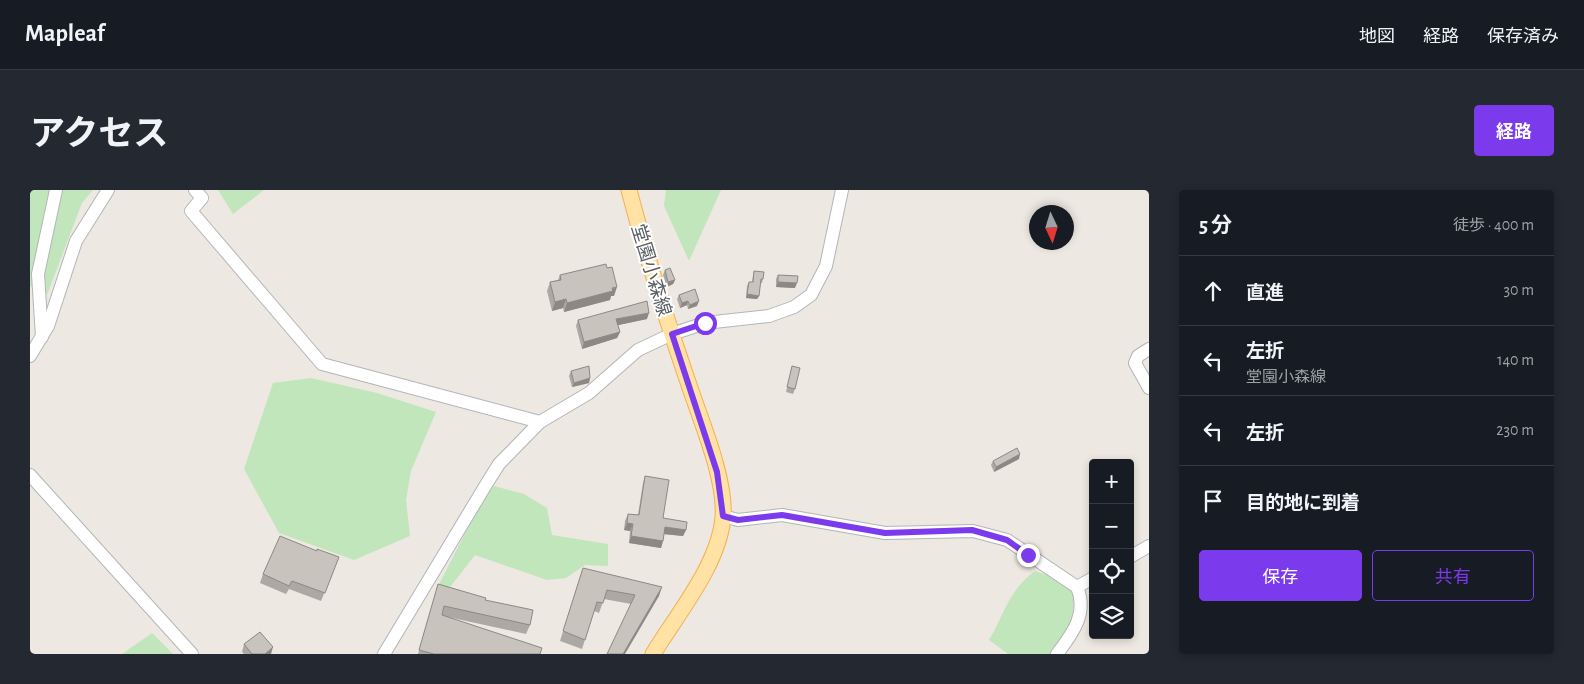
<!DOCTYPE html>
<html lang="ja">
<head>
<meta charset="utf-8">
<style>
	:root { --surface:#171b24; --page:#242831; --text:#f1f3f6; --muted:#9ea1a6; --line:#363941; --accent:#7c3aed }
	body { margin:0; font-family:"Alegreya Sans","Noto Sans JP",sans-serif; background:var(--page); color:var(--text) }
	.controls { position:absolute; right:15px; bottom:15px; display:grid; overflow:hidden; border-radius:5px; box-shadow:0 2px 8px #0003 }
	.controls button { width:45px; height:45px; display:grid; place-items:center; padding:0; border:0; border-bottom:1px solid var(--line); background:var(--surface); color:var(--text); font:25px sans-serif }
	.compass { position:absolute; left:999px; top:15px; width:45px; height:45px; border-radius:50%; background:var(--surface); box-shadow:0 2px 8px #0003; rotate:176deg }
	.stop { position:absolute; width:15px; height:15px; margin:-11px; border:4px solid #7c3aed; border-radius:50%; background:#fff }
	.stop.end { background:#7c3aed; border-color:#fff; box-shadow:0 1px 5px #0008 }
	.list { margin:0; padding:0; list-style:none }
	h2 { display:flex; justify-content:space-between; align-items:center; height:65px; margin:0; padding:0 20px; font-size:21px }
	h2 small { font-size:16px; font-weight:400; color:var(--muted) }
	.list li { display:grid; grid-template-columns:32px 1fr auto; gap:15px; align-items:center; box-sizing:border-box; height:70px; padding:0 20px; border-top:1px solid var(--line) }
	.list b { display:block; font-size:19px; white-space:nowrap }
	.list p { margin:0; font-size:16px; white-space:nowrap; color:var(--muted) }
	.list em { font-size:16px; font-style:normal; color:var(--muted) }
	.actions { display:flex; gap:10px; padding:15px 20px }
	.actions a { flex:1; padding:11px 0; border:1px solid var(--accent); border-radius:5px; text-align:center; font-size:18px; color:var(--accent) }
	.actions .main { background:var(--accent); color:#fff }
	.icon { flex:none; width:28px; height:28px; fill:none; stroke:currentColor; stroke-width:2; stroke-linecap:round; stroke-linejoin:round }
	.map { position:relative; flex:none; width:1119px; height:464px; overflow:hidden; border-radius:5px }
	header { display:flex; align-items:center; gap:30px; box-sizing:border-box; height:70px; padding:0 25px; background:var(--surface); border-bottom:1px solid var(--line) }
	header strong { font-size:24px }
	nav { display:flex; gap:28px; margin-inline-start:auto; font-size:18px }
	.intro { display:flex; align-items:center; justify-content:space-between; box-sizing:border-box; height:120px; padding:0 30px }
	h1 { margin:0; font-size:35px }
	.button { padding:12px 22px; border-radius:5px; background:var(--accent); color:#fff; font-size:18px; font-weight:700 }
	main { display:flex; gap:30px; padding:0 30px }
	aside { flex:1; background:var(--surface); border-radius:5px; box-shadow:0 2px 8px #0003 }
	.map>svg:first-child { display:block }
	.green { fill:#c2e6bc }
	.lines { fill:none; stroke-linecap:round; stroke-linejoin:round }
	.minor-casing { stroke:#b2b5b9; stroke-width:14 }
	.major-casing { stroke:#f5ae52; stroke-width:17 }
	.minor { stroke:#fff; stroke-width:12 }
	.major { stroke:#ffe2a4; stroke-width:15 }
	.wall { fill:#aca8a3 }
	.shaded-wall { fill:#8c8884 }
	.building { fill:#c8c3bd; stroke:#8c8884 }
	.route { stroke:#7c3aed; stroke-width:6 }
	.labels { text-anchor:middle; stroke-width:4; stroke-linejoin:round; paint-order:stroke }
	.street-label { font-size:19px; fill:#595f62; stroke:#fff }
</style>
</head>
<body>
<header>
<strong>Mapleaf</strong>
<nav><a>地図</a><a>経路</a><a>保存済み</a></nav>
</header>
<div class="intro"><h1>アクセス</h1><a class="button">経路</a></div>
<main>
<div class="map">
<svg width="1119" height="464" viewBox="0 0 1119 464">
	<rect width="100%" height="100%" fill="#ede8e1"/>
	<g class="green">
		<path d="M0 0H63L52 13 17 105 0 96Z"/>
		<path d="M188 0H234L203 24Z"/>
		<path d="M636 0H691L659 71 634 16Z"/>
		<path d="M281 188 347 203 406 222 381 281 376 310 380 346 324 370 249 343 214 279 243 193Z"/>
		<path d="M460 295 494 304 517 318 522 345 578 354V376L555 375 536 388 517 390 445 365 417 401 408 396Z"/>
		<path d="M1005 381 1017 385 1044 402 1045 428 1021 464H978L959 450C975 423 978 401 1005 381Z"/>
		<path d="M122 443 143 464H92Z"/>
	</g>
	<g class="lines">
		<g class="minor-casing">
			<g id="minor">
				<path d="M165 0 172 8 161 21 292 174 510 232"/>
				<path d="M12 147 8 84 26 0"/>
				<path d="M1119 159 1108 166 1105 173 1119 198"/>
				<path d="M0 166 18 136 46 51 78 0"/>
				<path d="M0 285 162 464"/>
				<path d="M693 326 708 330 752 325 855 343 943 341 977 350 1047 397C1058 423 1043 443 1027 464"/>
				<path d="M1100 367 1119 356"/>
				<path d="M1047 397 1063 388"/>
				<path d="M354 464 457 293 469 274 510 232 559 203 608 160 642 144 675 133 739 126 764 117 781 105 796 76 812 0"/>
			</g>
		</g>
		<g class="major-casing">
			<path id="major" d="M599 0C616 65 636 128 658 192 670 229 696 288 693 327 689 375 647 424 623 464"/>
		</g>
		<use href="#minor" class="minor"/>
		<use href="#major" class="major"/>
	</g>
	<g class="wall">
		<path d="M635 80 645 90 643 94 637 97 633 85Z"/>
		<path d="M724 81 733 89 732 93H730L729 106 727 109 716 108 717 96 719 92H722L723 85Z"/>
		<path d="M530 85 584 106H581L580 110 534 122 533 118 522 121 517 101 520 92 528 90Z"/>
		<path d="M748 85 765 98 746 97V89Z"/>
		<path d="M649 105 667 116 658 119 657 115 650 118 647 109Z"/>
		<path d="M617 129 588 135 590 142 587 148 552 159 546 136 548 130Z"/>
		<path d="M762 176 765 199 763 204 756 202Z"/>
		<path d="M541 181 560 188 559 193 542 197 539 186Z"/>
		<path d="M989 269 964 282 961 275 963 271Z"/>
		<path d="M615 286 633 328 656 340 653 346 634 344 633 351 631 358 599 353 600 341 594 340 595 331 598 324 608 325 613 293Z"/>
		<path d="M287 361 309 367 291 411 259 399 256 404 230 393 233 384Z"/>
		<path d="M553 378 629 406 601 414 574 409 569 423 564 421 552 459 530 451Z"/>
		<path d="M408 394 455 410 500 435 496 444 418 427 510 464H388Z"/>
		<path d="M214 454 241 464H214L212 462Z"/>
	</g>
	<g class="shaded-wall">
		<path d="M645 90 643 94 637 97 638 92Z"/>
		<path d="M748 92 767 93 765 98 746 97Z"/>
		<path d="M587 97 584 106H581L580 110 534 122 537 113Z"/>
		<path d="M717 104 729 106 727 109 716 108Z"/>
		<path d="M536 109 533 118 522 121 525 112Z"/>
		<path d="M658 111 657 115 650 118 652 113Z"/>
		<path d="M669 111 667 116 658 119 660 115Z"/>
		<path d="M619 123 617 129 584 136 586 129Z"/>
		<path d="M590 142 587 148 552 159 554 152Z"/>
		<path d="M560 188 559 193 542 197 544 193Z"/>
		<path d="M990 264 989 269 964 282 966 277Z"/>
		<path d="M597 333 603 334 600 341 594 340Z"/>
		<path d="M635 337 656 340 653 346 633 344Z"/>
		<path d="M601 346 633 351 631 358 599 353Z"/>
		<path d="M632 397 629 406 595 464H593Z"/>
		<path d="M243 457 241 464H235Z"/>
	</g>
	<g class="building">
		<path d="M576 74 577 78 582 77 587 97 582 98 583 101 537 113 536 109 525 112 520 92 531 90 530 85Z"/>
		<path d="M640 78 645 90 638 92 635 80Z"/>
		<path d="M724 81 734 82 733 89H731L729 106 717 104 719 92H723Z"/>
		<path d="M748 85 768 86 767 93 748 92Z"/>
		<path d="M665 99 669 111 660 115 658 111 652 113 649 105Z"/>
		<path d="M617 111 619 123 586 129 590 142 554 152 548 130Z"/>
		<path d="M559 176 560 188 544 193 541 181Z"/>
		<path d="M762 176 770 178 765 199 757 197Z"/>
		<path d="M987 258 990 264 966 277 963 271Z"/>
		<path d="M615 286 639 290 633 328 657 332 656 340 635 337 633 351 601 346 603 334 597 333 598 324 609 325Z"/>
		<path d="M250 346 287 361V359L309 367 295 403 262 391 259 396 233 384Z"/>
		<path d="M553 378 632 397 593 464H577L605 405 577 400 573 413 567 412 555 450 533 441Z"/>
		<path d="M408 394 456 408 455 410 503 420 500 435 414 416 412 425 512 458 510 464H404L389 460Z"/>
		<path d="M230 442 243 457 235 464H222L214 454Z"/>
	</g>
	<g class="lines">
		<path class="route" d="M675 133 642 144 687 282 693 326 708 330 752 325 855 343 942 340 977 350 998 365"/>
	</g>
	<g class="labels">
		<g class="street-label">
			<text transform="translate(622 80) rotate(73)" y="7">堂園小森線</text>
		</g>
	</g>
</svg>
<div class="controls">
<button>+</button>
<button>−</button>
<button><svg class="icon" aria-label="locate" viewBox="0 0 24 24"><circle cx="12" cy="12" r="6"/><path d="M12 2v4M12 18v4M2 12h4M18 12h4"/></svg></button>
<button><svg class="icon" aria-label="layers" viewBox="0 0 24 24"><path d="M12 4l9 5-9 5-9-5zM3 14l9 5 9-5"/></svg></button>
</div>
<svg class="compass" viewBox="-18 -18 36 36"><path d="M0-13l5 13h-10z" fill="#e53935"/><path d="M0 13l5-13h-10z" fill="#9ea1a6"/></svg>
<div class="stop" style="left:675px;top:133px"></div>
<div class="stop end" style="left:998px;top:365px"></div>
</div>
<aside>
<h2>5 分<small>徒歩 · 400 m</small></h2>
<ul class="list">
<li><svg class="icon" aria-label="ahead" viewBox="0 0 24 24"><path d="M12 20V5M6 11l6-6 6 6"/></svg><div><b>直進</b></div><em>30 m</em></li>
<li><svg class="icon" aria-label="left" viewBox="0 0 24 24"><path d="M17 20v-9H6M10 6l-5 5 5 5"/></svg><div><b>左折</b><p>堂園小森線</p></div><em>140 m</em></li>
<li><svg class="icon" aria-label="left" viewBox="0 0 24 24"><path d="M17 20v-9H6M10 6l-5 5 5 5"/></svg><div><b>左折</b></div><em>230 m</em></li>
<li><svg class="icon" aria-label="arrive" viewBox="0 0 24 24"><path d="M6 21V4h12l-3 4 3 4H6"/></svg><div><b>目的地に到着</b></div></li>
</ul>
<div class="actions"><a class="main">保存</a><a>共有</a></div>
</aside>
</main>
</body>
</html>
